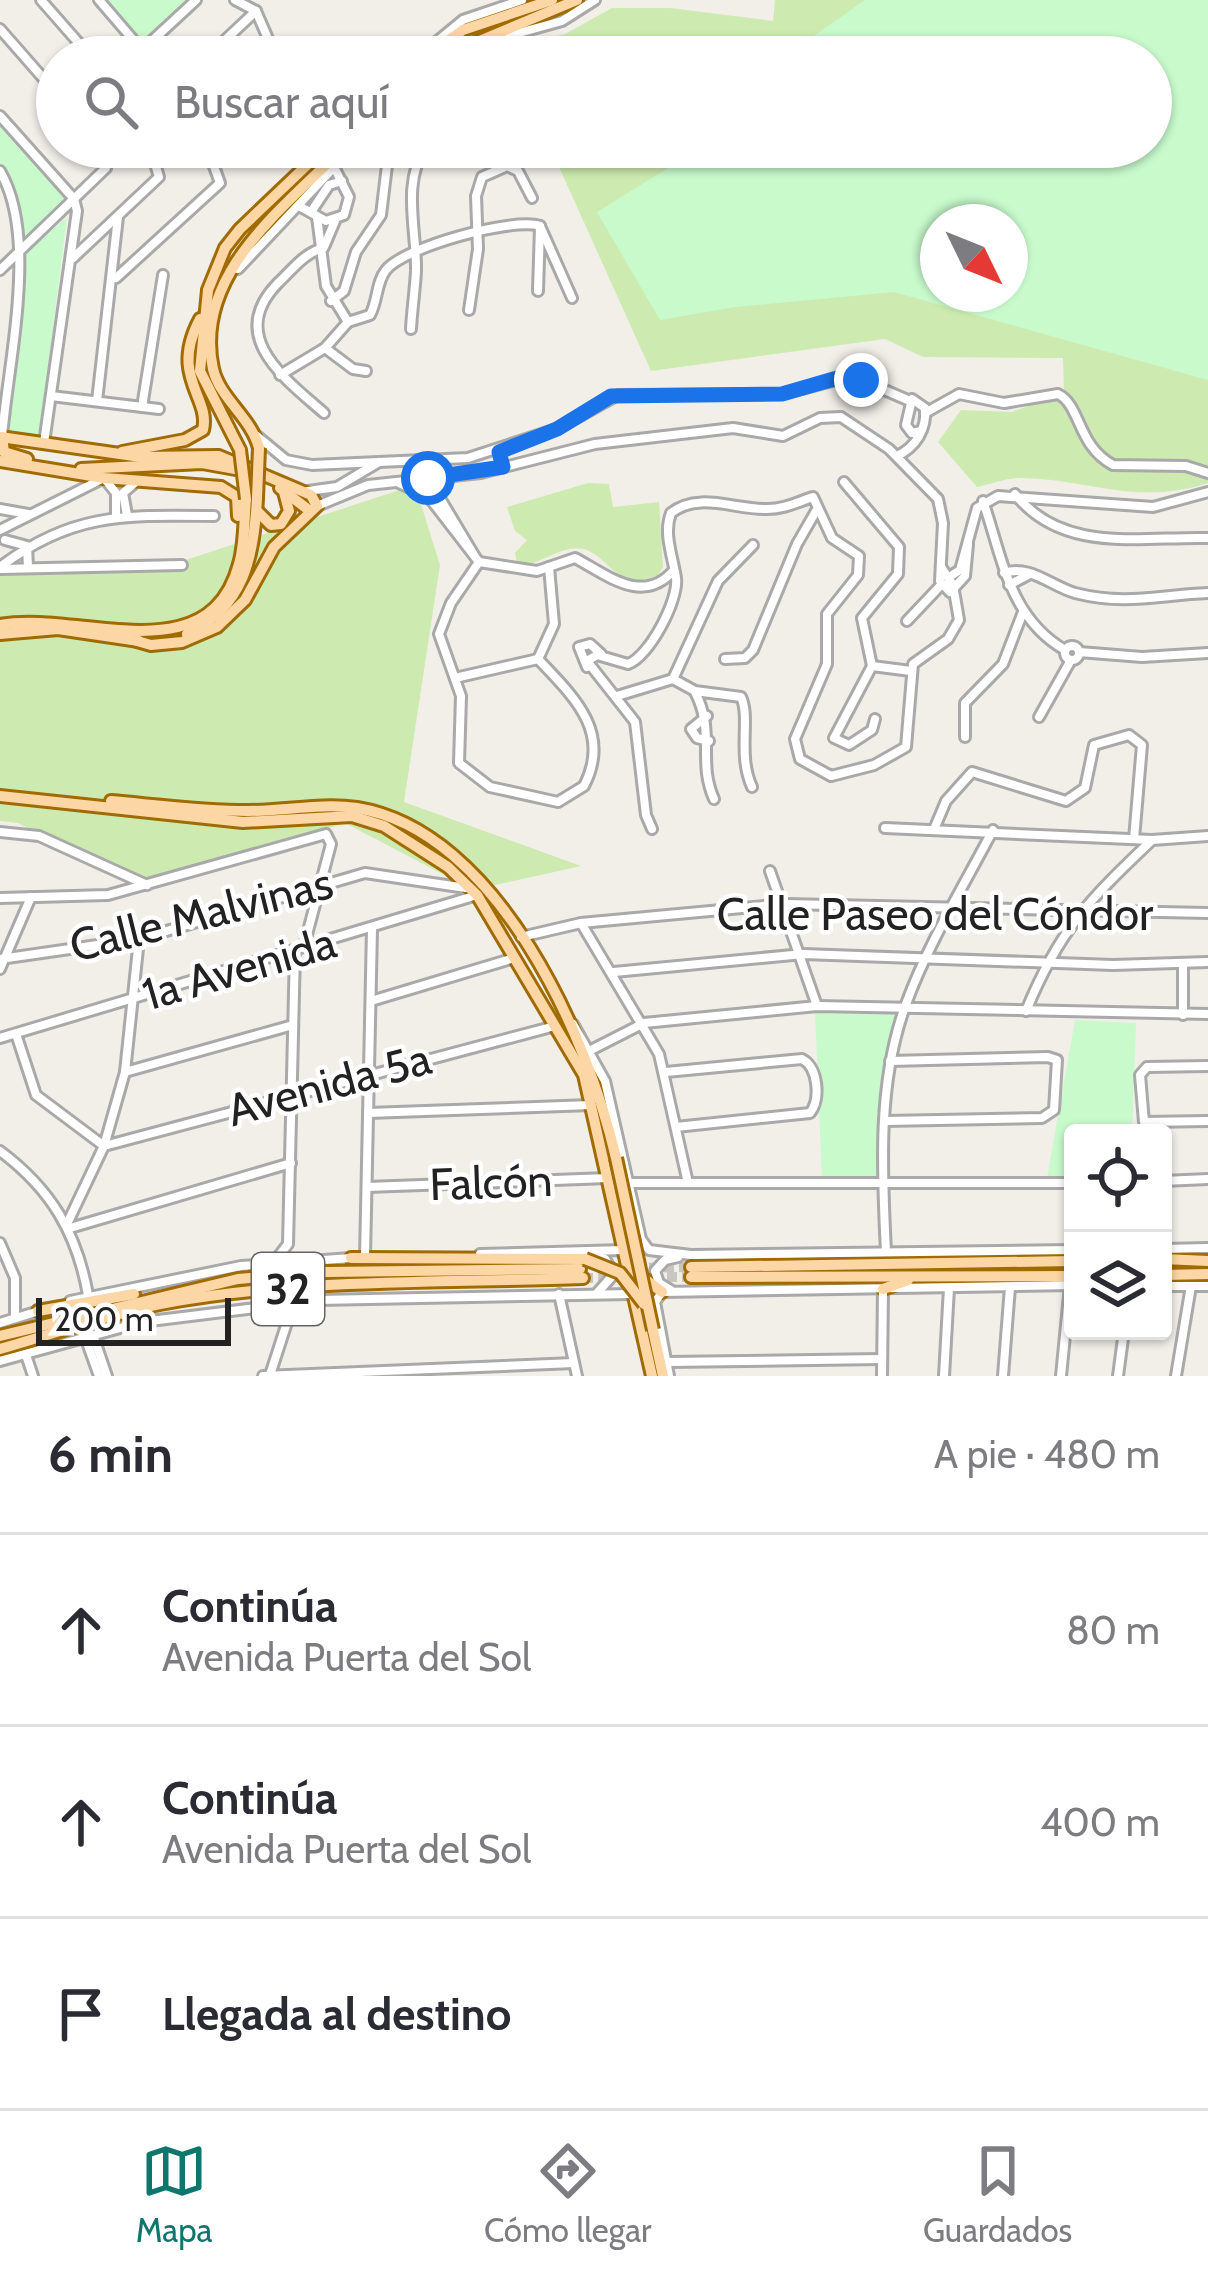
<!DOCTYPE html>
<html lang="es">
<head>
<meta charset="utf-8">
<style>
	:root { --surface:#fff; --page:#f2f2f3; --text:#2b2b33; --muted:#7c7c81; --line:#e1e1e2; --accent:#0f766e }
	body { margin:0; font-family:Cabin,sans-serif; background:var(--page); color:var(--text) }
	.controls { position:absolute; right:36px; bottom:36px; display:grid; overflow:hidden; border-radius:12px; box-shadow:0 3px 9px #0004 }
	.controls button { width:108px; height:108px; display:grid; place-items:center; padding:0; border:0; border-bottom:3px solid var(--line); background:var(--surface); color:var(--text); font:60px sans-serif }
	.compass { position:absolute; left:920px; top:204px; width:108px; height:108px; border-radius:50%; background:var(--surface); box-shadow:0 3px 9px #0004; rotate:133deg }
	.scale { position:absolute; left:36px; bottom:30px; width:195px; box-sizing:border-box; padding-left:12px; border:6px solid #222; border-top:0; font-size:33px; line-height:42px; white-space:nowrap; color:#222; -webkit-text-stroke:9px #fff; paint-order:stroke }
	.stop { position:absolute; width:36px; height:36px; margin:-27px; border:9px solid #1a73e8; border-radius:50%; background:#fff }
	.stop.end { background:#1a73e8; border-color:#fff; box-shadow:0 3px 12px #0008 }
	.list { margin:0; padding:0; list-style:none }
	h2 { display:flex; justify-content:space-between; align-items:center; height:156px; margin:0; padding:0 48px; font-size:51px }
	h2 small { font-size:39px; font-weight:400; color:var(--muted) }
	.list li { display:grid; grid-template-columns:78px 1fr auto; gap:36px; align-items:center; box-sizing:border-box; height:192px; padding:0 48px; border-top:3px solid var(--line) }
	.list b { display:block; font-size:45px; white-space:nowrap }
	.list p { margin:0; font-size:39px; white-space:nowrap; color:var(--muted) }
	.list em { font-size:39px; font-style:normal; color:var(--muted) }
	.icon { flex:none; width:66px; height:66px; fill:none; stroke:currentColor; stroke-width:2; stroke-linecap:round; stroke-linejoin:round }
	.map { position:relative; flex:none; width:1208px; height:1376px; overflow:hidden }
	.search { position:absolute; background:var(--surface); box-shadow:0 3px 9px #0004; left:36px; right:36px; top:36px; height:132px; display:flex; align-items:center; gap:30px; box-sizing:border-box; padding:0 42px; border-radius:66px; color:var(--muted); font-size:45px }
	.sheet { height:732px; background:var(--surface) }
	nav { display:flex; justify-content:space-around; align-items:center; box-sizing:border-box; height:168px; border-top:3px solid var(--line); background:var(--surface); font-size:33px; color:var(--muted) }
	nav a { display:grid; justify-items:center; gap:6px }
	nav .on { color:var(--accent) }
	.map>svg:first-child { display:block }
	.grass { fill:#cdebb0; fill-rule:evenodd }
	.park { fill:#c8facc; fill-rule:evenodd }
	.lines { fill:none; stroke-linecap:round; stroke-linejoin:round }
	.major-tunnel { stroke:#c8c6c1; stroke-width:10; stroke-dasharray:10 5; stroke-linecap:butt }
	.minor-casing { stroke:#a9a9a9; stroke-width:14 }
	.major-casing { stroke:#a06b00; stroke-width:16 }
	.minor { stroke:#fff; stroke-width:8 }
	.major { stroke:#fcd6a4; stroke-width:10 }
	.major-bridge-casing { stroke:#a06b00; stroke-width:16; stroke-linecap:butt }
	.major-bridge { stroke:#fcd6a4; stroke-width:10 }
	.route { stroke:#1a73e8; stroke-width:15 }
	.labels { text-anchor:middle; stroke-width:9; stroke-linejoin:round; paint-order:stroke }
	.shield { fill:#fff; stroke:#646464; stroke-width:3 }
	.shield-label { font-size:42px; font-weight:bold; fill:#222 }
	.street-label { font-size:45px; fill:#222; stroke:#fff }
</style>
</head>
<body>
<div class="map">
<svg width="1208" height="1376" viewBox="0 0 1208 1376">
	<rect width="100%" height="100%" fill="#f2efe9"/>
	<g class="grass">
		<path d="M775 0H1208V483C1137 506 1092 480 1023 478 1008 477 991 484 977 487L938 442 961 410 1012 412 1064 393 1063 358 923 357 885 339 651 371 550 147H1151V57H509L505 48 565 34 612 8H670L773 21ZM938 222H1010V294H938Z"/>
		<path d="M588 483 609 484 613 507 659 502 663 567 658 575C623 592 613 565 591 552 566 538 542 568 517 564L515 553 527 540 515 531 507 507Z"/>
		<path d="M415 485 440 565 404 802 581 866 473 890 345 823 143 887 18 823 0 821V573L164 567Z"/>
	</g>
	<g class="park">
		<path d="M103 0H193L143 46Z"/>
		<path d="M865 0H1208V380L894 292 735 307 660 320 597 212 702 147H1151V57H784ZM938 222H1010V294H938Z"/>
		<path d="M0 123 66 200 28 238H24L15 192 0 163Z"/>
		<path d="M67 217 39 439 4 434 23 256Z"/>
		<path d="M855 1008 899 1014 886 1064 881 1177 822 1180 815 1012Z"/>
		<path d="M1075 1020 1136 1023 1132 1133H1073V1177L1047 1178Z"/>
	</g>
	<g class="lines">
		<g class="major-tunnel">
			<path d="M634 1268 691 1267"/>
			<path d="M652 1277H691"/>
			<path d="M583 1278H615"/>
		</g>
		<g class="minor-casing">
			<g id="minor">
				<path d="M41 0 91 57"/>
				<path d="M99 0 142 50"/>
				<path d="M235 0 256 11"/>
				<path d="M256 11 276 57"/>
				<path d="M0 29 57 94"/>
				<path d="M486 42 562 21 595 0"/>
				<path d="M111 57 142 50 196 0"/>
				<path d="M207 57 256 11"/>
				<path d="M418 57 463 20 522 0"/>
				<path d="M0 116 74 199 77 211 44 443"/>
				<path d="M0 171C39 237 8 362 2 437"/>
				<path d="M299 206 326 221 344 215 349 197 334 167"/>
				<path d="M311 212 329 185 342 181"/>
				<path d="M317 217 326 286 348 322"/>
				<path d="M540 226 572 298"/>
				<path d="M324 247 335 221"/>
				<path d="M323 248C304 253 292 270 278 283 226 336 284 378 324 413"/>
				<path d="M73 258 159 177 150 147"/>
				<path d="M238 269 353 147"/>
				<path d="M0 270 106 168 101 147"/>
				<path d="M116 278 220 183 207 147"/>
				<path d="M538 291 540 227"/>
				<path d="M331 301 344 291 356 252 381 215 388 157"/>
				<path d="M469 310 478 249 476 196 482 177 507 166 518 171 532 198"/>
				<path d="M348 322 370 315C378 301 376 282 386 270 404 247 513 217 540 226"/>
				<path d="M411 329C412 310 415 290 416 271 417 231 401 182 426 147"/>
				<path d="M325 348 353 369 366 371"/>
				<path d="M280 375 325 348 348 322"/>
				<path d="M51 396 159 409"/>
				<path d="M97 401 118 217"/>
				<path d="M142 407 163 275"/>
				<path d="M925 413 959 394 1004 403 1058 394C1081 405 1077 446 1113 465L1186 466 1208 473"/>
				<path d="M257 436 286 460 312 465 468 458 557 429 618 395 782 394 852 376 910 401"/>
				<path d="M897 456C916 447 927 429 925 408L912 399 906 425 912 433 921 431"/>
				<path d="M417 460 474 555"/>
				<path d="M844 482 899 547 898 574 862 618 872 666 834 738 849 745 872 730 875 719"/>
				<path d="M399 483 428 496 479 562 537 571 575 558C607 575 643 606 674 570"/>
				<path d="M308 491 337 487 379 462"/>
				<path d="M1015 494C1063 555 1143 536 1208 538"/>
				<path d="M983 501C1002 556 1009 618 1065 650"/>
				<path d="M317 506 368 485 481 473 595 444 733 428 783 436 820 418 841 417 889 449 938 499 943 523 940 581 950 592"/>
				<path d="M0 509 28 514"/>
				<path d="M127 515 123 493 137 481"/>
				<path d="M0 530 104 478 116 493V515"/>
				<path d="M5 540 27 546 28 567"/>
				<path d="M479 562 451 603 439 634 461 696 459 763 490 787 558 802 584 786C612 732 574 697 538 659"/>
				<path d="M0 567C72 512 127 515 214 516"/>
				<path d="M1 569 182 565"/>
				<path d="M1004 573C1029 564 1051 586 1075 593 1126 606 1159 595 1208 593"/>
				<path d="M949 577 960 570 977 508 998 496 1153 507 1208 492"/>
				<path d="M1009 585 1030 574"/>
				<path d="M953 589 965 576 968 544"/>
				<path d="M907 621 941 585"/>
				<circle cx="1072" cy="653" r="7"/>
				<path d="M1079 652 1142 657 1208 653"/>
				<path d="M538 659 554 624 549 567"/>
				<path d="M725 659 745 658 753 650 797 544 816 511"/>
				<path d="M872 666 911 671"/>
				<path d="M587 667 579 647 590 644 601 654"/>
				<path d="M455 678 538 659"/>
				<path d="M673 679 718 581 753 545"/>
				<path d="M695 692C716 733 697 761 714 799"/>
				<path d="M617 696 673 679 695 691 741 697C751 718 737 754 752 787"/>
				<path d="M707 716 691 729 697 738 709 741"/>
				<path d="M1039 717 1071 660"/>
				<path d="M965 737V703L1003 664 1023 612"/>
				<path d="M935 827 946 801 972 772 1066 801 1085 788 1094 745 1129 735 1142 745 1134 839"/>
				<path d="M885 828 1152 840 1208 836"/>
				<path d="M652 829 646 815 635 722 587 661 597 655 628 664C649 657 679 600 676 578 673 557 663 534 671 513 699 491 735 510 767 509 785 509 797 502 813 497L832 538 859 556 858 575 827 614V664L795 739 800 759 831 776 874 765 906 747 913 664 948 639 959 620 953 585 941 567"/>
				<path d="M0 832 39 836 147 885"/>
				<path d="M770 871 817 1006"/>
				<path d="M0 898 108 895 326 834 331 844 304 946"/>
				<path d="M581 923 659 1054 688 1183"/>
				<path d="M521 937 581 923 785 904 1208 913"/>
				<path d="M0 959 139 939 365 873 466 888"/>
				<path d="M1183 964V1015"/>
				<path d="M0 969 31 897"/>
				<path d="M614 972 803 954 1113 965 1208 962"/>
				<path d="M371 1001 514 958"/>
				<path d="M1026 1011C1059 930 1089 900 1151 841"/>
				<path d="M573 1024 605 1081 641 1239 649 1250 691 1255 1073 1250"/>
				<path d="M16 1034 36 1095 104 1146"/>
				<path d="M0 1038 477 895"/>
				<path d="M591 1050 644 1023 817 1006 1208 1014"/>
				<path d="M1208 1066 1147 1067 1140 1075 1144 1122 1208 1121"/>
				<path d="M125 1072 293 1025"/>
				<path d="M666 1072 802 1059C818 1067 821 1099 810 1113L676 1127"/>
				<path d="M368 1113 591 1105"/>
				<path d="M885 1121 1042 1118 1054 1110 1057 1060 1048 1057 890 1061"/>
				<path d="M104 1146 555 1026"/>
				<path d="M0 1151C51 1189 77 1233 88 1295"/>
				<path d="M1163 1181 1208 1179"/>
				<path d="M629 1183H1073"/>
				<path d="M367 1187 608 1178"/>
				<path d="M67 1224 104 1146 125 1072 139 939"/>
				<path d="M70 1228 291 1163"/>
				<path d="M0 1243 15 1278V1318"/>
				<path d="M1163 1249 1208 1248"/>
				<path d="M886 1252C882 1171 877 1082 906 1004 928 944 963 887 993 830"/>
				<path d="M480 1254 624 1250"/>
				<path d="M593 1254 605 1259 614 1274 598 1292"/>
				<path d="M365 1257 372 929"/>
				<path d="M275 1261 288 1244 295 951"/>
				<path d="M1163 1286H1208"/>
				<path d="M672 1291 659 1283 655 1271 665 1260 678 1257"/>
				<path d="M559 1294 577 1376"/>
				<path d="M318 1300 632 1294"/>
				<path d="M70 1301 241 1266 351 1258"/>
				<path d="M0 1323 39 1311"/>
				<path d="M93 1335 107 1376"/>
				<path d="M85 1337 99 1376"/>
				<path d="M26 1355 33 1376"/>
				<path d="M0 1361 142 1322 304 1302"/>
				<path d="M667 1362 882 1359"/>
				<path d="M270 1375 293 1304"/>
				<path d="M263 1376 574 1363"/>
				<path d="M669 1376 655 1302 662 1292 1073 1285"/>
				<path d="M882 1376 883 1289"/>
				<path d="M944 1376 949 1288"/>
				<path d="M1003 1376 1010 1287"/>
				<path d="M1061 1376 1070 1285"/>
				<path d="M1118 1376 1124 1331"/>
				<path d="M1176 1376 1191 1286"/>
			</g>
		</g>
		<g class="major-casing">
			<g id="major">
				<path d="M425 57 463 30 552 0"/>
				<path d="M441 57 577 0"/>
				<path d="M0 437 141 457 219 456 311 495 317 506 274 547 245 600 217 627 182 642 151 645 137 641"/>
				<path d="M2 437 4 452 27 459"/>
				<path d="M259 448C251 417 220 399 213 369 192 274 286 206 344 147"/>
				<path d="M240 450 200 371 208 290 225 248 240 229 326 147"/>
				<path d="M122 452 185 440 203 430C211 397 169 377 200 319"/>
				<path d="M0 461 104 478 221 487 237 497 238 516"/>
				<path d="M81 469 202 463 241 470"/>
				<path d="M280 488 310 511"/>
				<path d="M257 511 271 525 281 524 289 511 284 492"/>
				<path d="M0 625C78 610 209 676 239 564 245 544 244 520 246 499"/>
				<path d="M0 634 58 629 139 641"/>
				<path d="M187 634C244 607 254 557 257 498"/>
				<path d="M0 796 243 822 352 816 384 826 448 867 477 895 584 1075 652 1376"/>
				<path d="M111 801C156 805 202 811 248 811 284 811 321 803 357 808 498 831 588 1037 616 1158"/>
				<path d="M351 1258 585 1259"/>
				<path d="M1163 1259 1208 1261"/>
				<path d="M691 1267 1073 1261"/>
				<path d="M256 1271 287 1261"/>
				<path d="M638 1274 662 1292"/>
				<path d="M1163 1275 1208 1274"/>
				<path d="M691 1277 1073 1276"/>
				<path d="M883 1289 908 1280"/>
				<path d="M278 1295 319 1300"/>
				<path d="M38 1311 134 1294"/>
				<path d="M653 1330 663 1376"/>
				<path d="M0 1336 238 1279 326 1272 580 1269"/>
				<path d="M0 1349C53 1334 105 1315 160 1304 298 1278 442 1283 583 1278"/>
			</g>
		</g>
		<use href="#minor" class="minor"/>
		<use href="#major" class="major"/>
		<g class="major-bridge-casing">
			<g id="major-bridge">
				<path d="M240 450 246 499"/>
				<path d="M257 498 259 448"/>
				<path d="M616 1158 653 1330"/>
				<path d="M585 1259 620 1273 644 1304"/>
			</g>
		</g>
		<use href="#major-bridge" class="major-bridge"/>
	</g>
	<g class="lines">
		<path class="route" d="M428 478 503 467 499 452 557 429 611 396 782 394 844 376 861 380"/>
	</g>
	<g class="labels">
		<rect class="shield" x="252" y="1253" width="72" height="72" rx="9"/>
		<g class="shield-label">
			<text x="288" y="1304">32</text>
		</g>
		<g class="street-label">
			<text transform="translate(201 914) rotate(-14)" y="16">Calle Malvinas</text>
			<text x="935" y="930">Calle Paseo del Cóndor</text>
			<text transform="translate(239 968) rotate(-16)" y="16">1a Avenida</text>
			<text transform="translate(329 1084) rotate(-15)" y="16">Avenida 5a</text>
			<text transform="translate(491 1182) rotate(-2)" y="16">Falcón</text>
		</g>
	</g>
</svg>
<div class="controls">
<button><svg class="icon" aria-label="locate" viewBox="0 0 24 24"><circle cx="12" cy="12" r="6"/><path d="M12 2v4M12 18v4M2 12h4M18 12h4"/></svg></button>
<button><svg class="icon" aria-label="layers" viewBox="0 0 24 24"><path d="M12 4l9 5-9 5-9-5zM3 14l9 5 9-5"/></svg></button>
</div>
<svg class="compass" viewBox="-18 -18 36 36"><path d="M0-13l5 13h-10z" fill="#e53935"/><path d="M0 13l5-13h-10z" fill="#7c7c81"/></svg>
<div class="scale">200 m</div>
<div class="stop" style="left:428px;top:478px"></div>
<div class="stop end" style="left:861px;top:380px"></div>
<div class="search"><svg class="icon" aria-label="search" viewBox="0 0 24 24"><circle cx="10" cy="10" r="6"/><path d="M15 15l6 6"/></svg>Buscar aquí</div>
</div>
<section class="sheet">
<h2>6 min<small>A pie · 480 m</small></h2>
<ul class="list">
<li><svg class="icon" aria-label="ahead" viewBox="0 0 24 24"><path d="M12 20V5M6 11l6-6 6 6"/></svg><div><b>Continúa</b><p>Avenida Puerta del Sol</p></div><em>80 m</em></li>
<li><svg class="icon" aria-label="ahead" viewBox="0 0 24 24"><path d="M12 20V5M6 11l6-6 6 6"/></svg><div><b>Continúa</b><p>Avenida Puerta del Sol</p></div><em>400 m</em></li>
<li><svg class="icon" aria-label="arrive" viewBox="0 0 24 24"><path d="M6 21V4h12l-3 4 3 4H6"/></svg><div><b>Llegada al destino</b></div></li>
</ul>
</section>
<nav>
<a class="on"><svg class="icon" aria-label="map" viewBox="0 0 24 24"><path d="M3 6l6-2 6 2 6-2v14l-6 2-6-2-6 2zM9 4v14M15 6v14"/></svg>Mapa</a>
<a><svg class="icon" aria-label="directions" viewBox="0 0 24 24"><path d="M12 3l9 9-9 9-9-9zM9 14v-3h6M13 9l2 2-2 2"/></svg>Cómo llegar</a>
<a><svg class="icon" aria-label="saved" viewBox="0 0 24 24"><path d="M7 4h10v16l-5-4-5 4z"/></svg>Guardados</a>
</nav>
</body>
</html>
